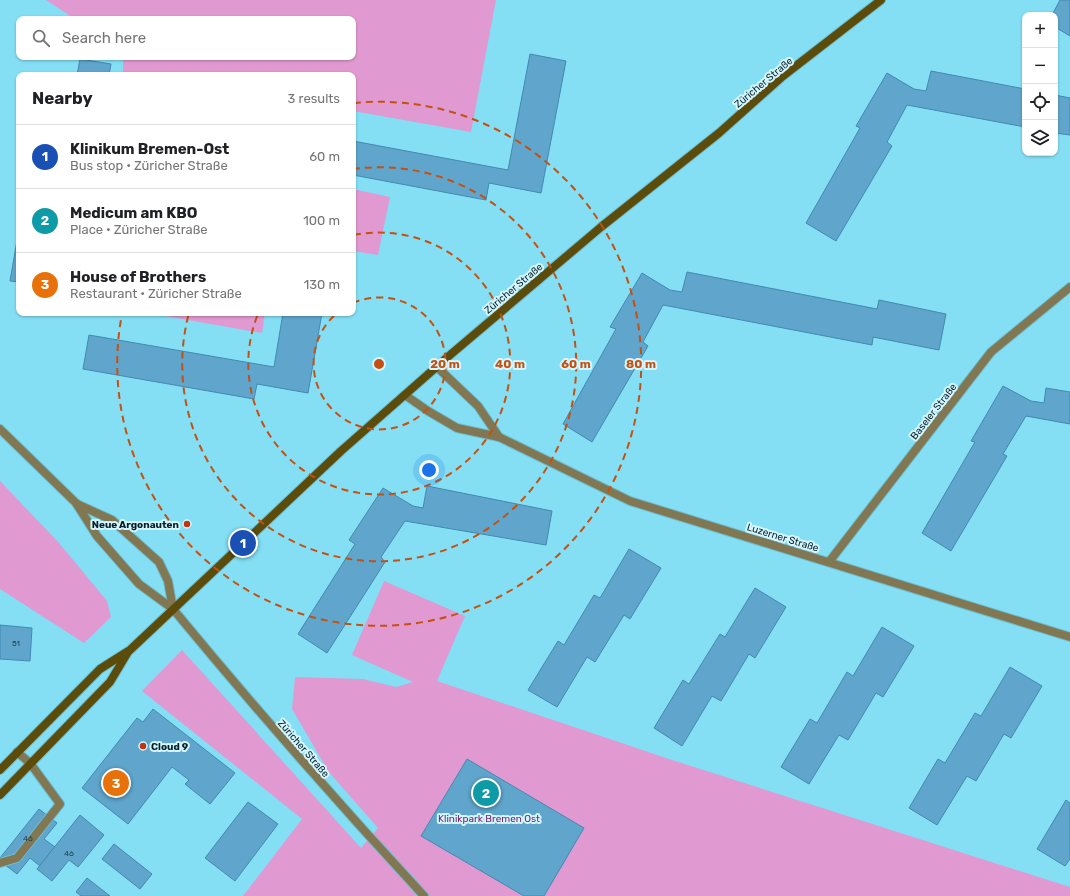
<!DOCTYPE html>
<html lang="en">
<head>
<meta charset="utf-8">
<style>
	:root { --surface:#fff; --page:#f6f6f6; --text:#202124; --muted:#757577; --line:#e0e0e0; --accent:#bf3511 }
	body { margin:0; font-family:Rubik,sans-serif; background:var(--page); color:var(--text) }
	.controls { position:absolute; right:12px; top:12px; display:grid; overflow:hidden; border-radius:8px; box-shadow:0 1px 3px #0004 }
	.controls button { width:36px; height:36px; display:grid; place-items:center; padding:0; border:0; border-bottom:1px solid var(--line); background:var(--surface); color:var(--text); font:20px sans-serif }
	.you { position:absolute; left:429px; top:470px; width:14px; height:14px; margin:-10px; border:3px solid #fff; border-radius:50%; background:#1a73e8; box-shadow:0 0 0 6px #1a73e833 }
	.badge { display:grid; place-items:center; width:26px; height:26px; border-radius:50%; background:var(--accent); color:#fff; font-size:13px; font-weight:700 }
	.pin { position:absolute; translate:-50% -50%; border:2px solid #fff; box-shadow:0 1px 4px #0006 }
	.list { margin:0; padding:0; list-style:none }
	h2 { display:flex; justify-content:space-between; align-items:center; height:52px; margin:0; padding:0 16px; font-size:17px }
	h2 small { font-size:13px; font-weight:400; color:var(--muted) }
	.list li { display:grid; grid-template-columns:26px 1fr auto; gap:12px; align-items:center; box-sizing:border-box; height:64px; padding:0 16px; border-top:1px solid var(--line) }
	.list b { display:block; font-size:15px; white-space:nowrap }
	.list p { margin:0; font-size:13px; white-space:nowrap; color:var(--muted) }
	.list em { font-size:13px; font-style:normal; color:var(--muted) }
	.icon { flex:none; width:22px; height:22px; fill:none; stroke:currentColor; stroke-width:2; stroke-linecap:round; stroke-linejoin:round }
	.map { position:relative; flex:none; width:1070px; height:896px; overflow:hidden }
	.search { position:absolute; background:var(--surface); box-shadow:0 1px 3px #0004; left:16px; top:16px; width:340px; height:44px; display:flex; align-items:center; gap:10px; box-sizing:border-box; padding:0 14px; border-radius:8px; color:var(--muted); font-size:15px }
	.panel { position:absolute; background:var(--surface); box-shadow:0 1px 3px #0004; left:16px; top:72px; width:340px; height:244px; border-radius:8px }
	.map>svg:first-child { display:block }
	.green { fill:#e099d1 }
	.building { fill:#5fa5cc; stroke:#4289b0 }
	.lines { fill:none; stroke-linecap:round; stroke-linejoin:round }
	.service-casing { stroke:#6dbdcf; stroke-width:10 }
	.minor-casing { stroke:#6dbdcf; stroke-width:10 }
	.tertiary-casing { stroke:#6dbdcf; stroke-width:10 }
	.secondary-casing { stroke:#6dbdcf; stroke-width:10 }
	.service { stroke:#817752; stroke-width:8 }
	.minor { stroke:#817752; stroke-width:8 }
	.tertiary { stroke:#817752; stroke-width:8 }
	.secondary { stroke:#5c4c0c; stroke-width:8 }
	.ring { fill:none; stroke:#c65010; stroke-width:2; stroke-dasharray:7 5 }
	.poi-dot { fill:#bf3511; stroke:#d5f6ff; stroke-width:1.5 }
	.labels { text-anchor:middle; stroke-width:4; stroke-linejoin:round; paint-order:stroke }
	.number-label { font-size:8px; fill:#1a4150 }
	.street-label { font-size:10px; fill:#032027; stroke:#d5f6ff }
	.poi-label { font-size:10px; font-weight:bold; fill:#032027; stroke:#d5f6ff; text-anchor:end }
	.park-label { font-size:10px; fill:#741c67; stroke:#d5f6ff }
	.centre { fill:#c65010; stroke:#d5f6ff; stroke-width:2 }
	.ring-label { font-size:12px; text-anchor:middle; font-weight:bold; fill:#c65010; stroke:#d5f6ff; stroke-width:4; stroke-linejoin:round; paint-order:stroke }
</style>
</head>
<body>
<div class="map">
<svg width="1070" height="896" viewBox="0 0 1070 896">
	<rect width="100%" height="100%" fill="#84dff4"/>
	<g class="green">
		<path d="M46 0H496L471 132 353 111V75H123V57H353V19H75Z"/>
		<path d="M353 189 390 197 378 255 353 251Z"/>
		<path d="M148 313H265L262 333Z"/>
		<path d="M0 481 59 543 107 601 111 617 84 643 0 589Z"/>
		<path d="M384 581 465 616 437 681 669 759 1070 887V896H243L302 819 142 691 182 650 361 848 378 828 328 771 292 709 295 677 363 679 396 687 413 682 352 655Z"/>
	</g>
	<g class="building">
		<path d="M1060 0H1070V36L1055 27V15H1052Z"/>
		<path d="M530 54 566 61 541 193 489 183 486 200 353 175V141L508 170Z"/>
		<path d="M80 59 111 64 109 75H77Z"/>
		<path d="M931 71 1025 89V127L907 105 887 142 892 146 836 241 806 223 860 128 856 126 887 73 914 89 926 91Z"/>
		<path d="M1055 95 1070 98V135L1055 133Z"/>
		<path d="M19 229V282L10 281Z"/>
		<path d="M687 272 877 309 879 300 946 314 939 350 873 337 872 345 663 305 643 342 648 346 592 442 563 424 616 329 610 327 642 273 670 290 682 292Z"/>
		<path d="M283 313H322L308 393 257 384 254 399 83 369 89 335 274 367Z"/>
		<path d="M1003 386 1031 401 1044 403 1046 388 1070 392V424L1026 416 1003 454 1007 456 951 551 922 533 975 442 971 441Z"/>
		<path d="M427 486 552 511 546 545 405 521 381 557 385 562 327 653 298 634 355 544 349 540 383 488 413 506 423 508Z"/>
		<path d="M629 549 661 568 630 619 624 615 595 662 587 657 557 707 528 690 558 641 564 645 594 595 600 598Z"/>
		<path d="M755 588 786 607 755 658 749 654 721 701 712 696 682 746 654 728 683 680 689 684 720 634 725 637Z"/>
		<path d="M0 625 32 628 30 661 0 659Z"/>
		<path d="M882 627 914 646 883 697 876 693 848 740 839 735 809 784 781 767 810 719 817 723 847 672 853 676Z"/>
		<path d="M1010 667 1042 686 1011 738 1004 734 976 781 967 776 937 825 909 808 938 759 945 763 975 713 981 716Z"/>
		<path d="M153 709 235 773 210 804 185 784 189 780 172 767 128 824 82 788 137 718 143 722Z"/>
		<path d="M467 759 584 828 544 896H524L421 836Z"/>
		<path d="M1066 800 1070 803V859L1065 866 1037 849Z"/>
		<path d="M248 802 278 824 235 881 205 858Z"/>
		<path d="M39 809 57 823 44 839 55 847 40 866 30 858 17 874 0 861V858Z"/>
		<path d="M80 815 104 835 78 867 69 860 52 881 37 869Z"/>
		<path d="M114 844 152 874 140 889 102 859Z"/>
		<path d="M87 878 110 896H81L76 892Z"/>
	</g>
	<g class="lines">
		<g class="service-casing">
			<path id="service" d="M0 863 17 858 60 804 30 763 17 752"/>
		</g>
		<g class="minor-casing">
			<g id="minor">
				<path d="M437 367 478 406 499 437"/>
				<path d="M405 395 428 411 457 428 499 437 630 501 1070 637"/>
				<path d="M829 562 991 352 1070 287"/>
				<path d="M173 609C254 707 337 802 424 896"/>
			</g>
		</g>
		<g class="tertiary-casing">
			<g id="tertiary">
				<path d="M0 429 76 503 97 536 139 584 173 609"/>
				<path d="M77 504 112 520 159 562 168 581 173 609"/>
			</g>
		</g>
		<g class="secondary-casing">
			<g id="secondary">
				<path d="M0 770 100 669 130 650 341 451 450 355 601 227 719 133 783 76 881 0"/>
				<path d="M0 795 110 682 128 652"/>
			</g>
		</g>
		<use href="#service" class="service"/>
		<use href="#minor" class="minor"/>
		<use href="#tertiary" class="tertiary"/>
		<use href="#secondary" class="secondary"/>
	</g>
	<g class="ring">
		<path d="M353 303A66 66 0 1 1 337 313"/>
		<path d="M354 235A131 131 0 1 1 258 314"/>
		<path d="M353 169A197 197 0 1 1 189 313"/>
		<path d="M354 103A262 262 0 1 1 122 314"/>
	</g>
	<g class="poi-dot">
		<circle cx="187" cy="524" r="4"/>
		<circle cx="143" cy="746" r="4"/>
	</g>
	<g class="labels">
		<g class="number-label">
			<text x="16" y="646">51</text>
			<text x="28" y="841">46</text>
			<text x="69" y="856">46</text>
		</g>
		<g class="street-label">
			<text transform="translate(763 82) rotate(-40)" y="4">Züricher Straße</text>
			<text transform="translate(513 288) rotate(-40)" y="4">Züricher Straße</text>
			<text transform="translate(933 411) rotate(-52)" y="4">Baseler Straße</text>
			<text transform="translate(783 537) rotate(17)" y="4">Luzerner Straße</text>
			<text transform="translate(304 748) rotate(49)" y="4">Züricher Straße</text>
		</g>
		<g class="poi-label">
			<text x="179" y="528">Neue Argonauten</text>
			<text x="151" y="750" text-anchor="start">Cloud 9</text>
		</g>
		<g class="park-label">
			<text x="489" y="822">Klinikpark Bremen Ost</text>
		</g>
	</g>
	<circle cx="379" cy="364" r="6" class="centre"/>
	<g class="ring-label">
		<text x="445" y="368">20 m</text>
		<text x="510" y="368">40 m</text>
		<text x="576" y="368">60 m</text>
		<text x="641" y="368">80 m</text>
	</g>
</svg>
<div class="controls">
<button>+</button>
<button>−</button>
<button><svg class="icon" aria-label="locate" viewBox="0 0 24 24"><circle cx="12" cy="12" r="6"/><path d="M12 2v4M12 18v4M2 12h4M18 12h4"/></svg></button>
<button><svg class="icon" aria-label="layers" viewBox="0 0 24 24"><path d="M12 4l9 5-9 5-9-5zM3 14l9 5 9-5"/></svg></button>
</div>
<div class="you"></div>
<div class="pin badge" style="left:243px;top:543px;background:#1a4fb4">1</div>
<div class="pin badge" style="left:486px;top:793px;background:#0f9aa8">2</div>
<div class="pin badge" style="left:116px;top:783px;background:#e8710a">3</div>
<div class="search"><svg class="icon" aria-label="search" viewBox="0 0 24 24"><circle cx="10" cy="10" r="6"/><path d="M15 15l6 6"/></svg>Search here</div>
<section class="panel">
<h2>Nearby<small>3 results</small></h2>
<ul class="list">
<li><span class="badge" style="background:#1a4fb4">1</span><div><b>Klinikum Bremen-Ost</b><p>Bus stop · Züricher Straße</p></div><em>60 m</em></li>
<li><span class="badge" style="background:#0f9aa8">2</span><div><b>Medicum am KBO</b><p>Place · Züricher Straße</p></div><em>100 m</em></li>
<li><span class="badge" style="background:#e8710a">3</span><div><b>House of Brothers</b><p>Restaurant · Züricher Straße</p></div><em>130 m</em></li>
</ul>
</section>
</div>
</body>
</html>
